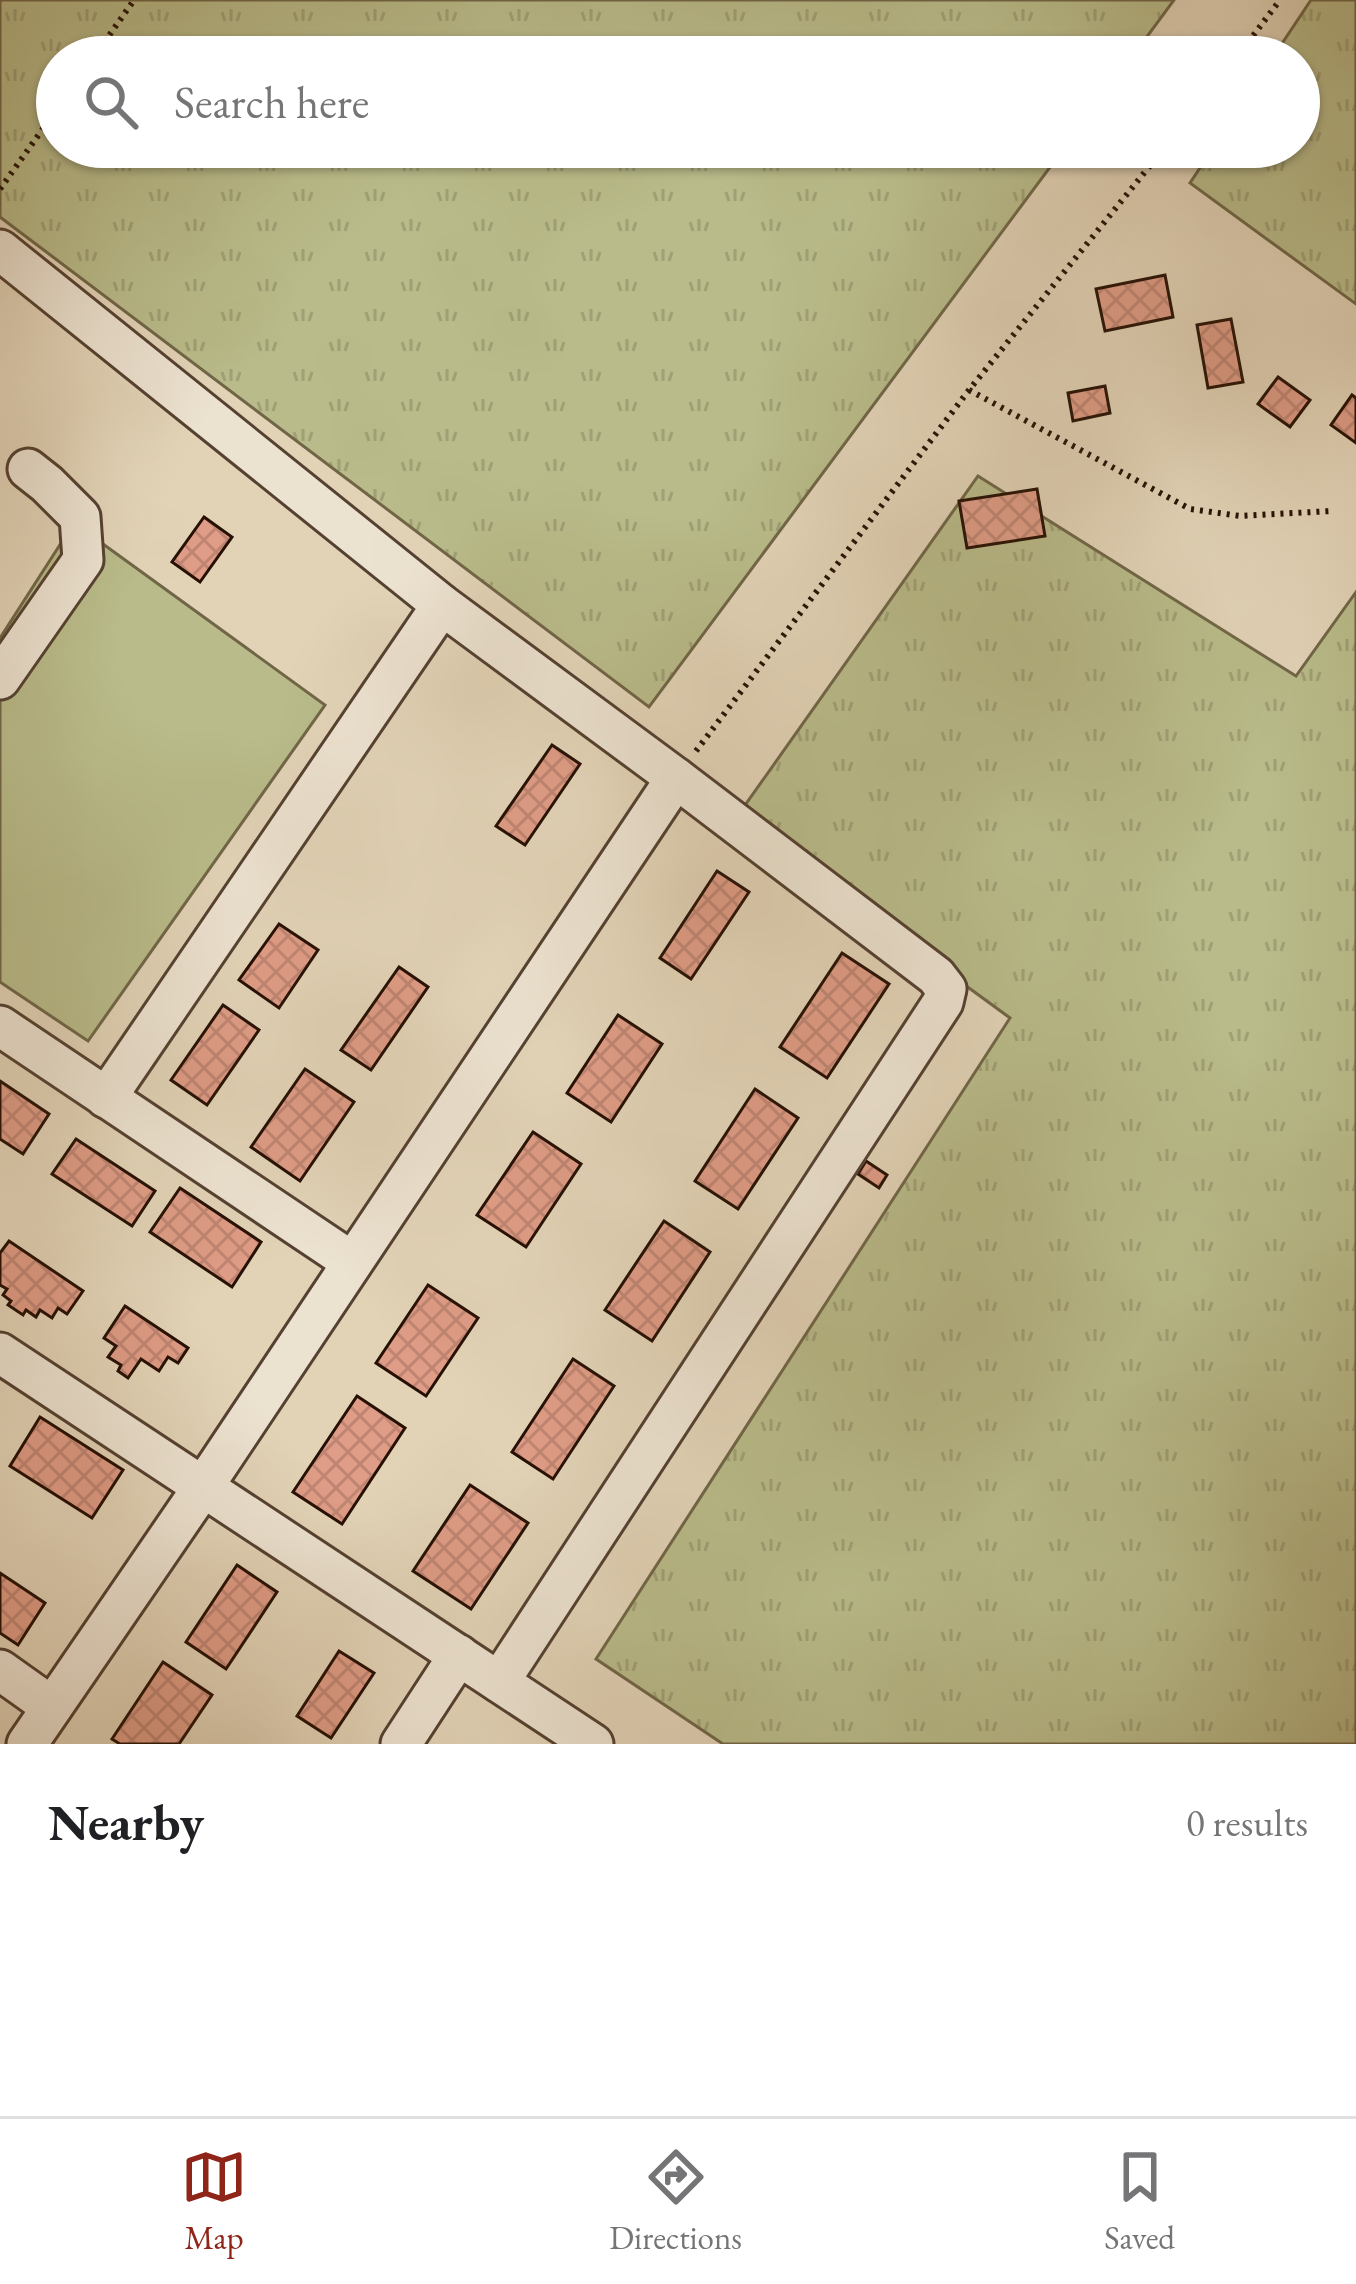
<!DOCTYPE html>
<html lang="en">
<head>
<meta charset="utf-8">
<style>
	:root { --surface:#fff; --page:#f2f2f2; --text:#202124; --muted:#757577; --line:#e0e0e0; --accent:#8f2418 }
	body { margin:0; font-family:"EB Garamond",serif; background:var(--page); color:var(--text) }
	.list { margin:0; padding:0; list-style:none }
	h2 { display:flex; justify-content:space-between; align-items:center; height:156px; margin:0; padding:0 48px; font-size:51px }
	h2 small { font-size:39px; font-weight:400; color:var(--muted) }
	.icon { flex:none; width:66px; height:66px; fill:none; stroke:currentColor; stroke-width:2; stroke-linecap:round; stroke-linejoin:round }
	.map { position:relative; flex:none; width:1356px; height:1744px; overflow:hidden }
	.search { position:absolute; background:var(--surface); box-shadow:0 3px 9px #0004; left:36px; right:36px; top:36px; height:132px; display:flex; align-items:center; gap:30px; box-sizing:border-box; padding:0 42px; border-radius:66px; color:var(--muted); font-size:45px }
	.sheet { height:372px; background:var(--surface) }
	nav { display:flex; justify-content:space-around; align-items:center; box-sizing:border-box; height:168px; border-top:3px solid var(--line); background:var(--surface); font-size:33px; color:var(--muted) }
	nav a { display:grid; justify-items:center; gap:6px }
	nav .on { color:var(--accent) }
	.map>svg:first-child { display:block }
	.grass { fill:url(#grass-tufts); stroke:#706647; stroke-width:3 }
	.park { fill:#b9bb8a; stroke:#706647; stroke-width:3 }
	.building { fill:url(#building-cross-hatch); stroke:#261004; stroke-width:3 }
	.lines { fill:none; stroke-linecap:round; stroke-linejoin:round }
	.minor-casing { stroke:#554131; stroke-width:45 }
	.path { stroke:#261004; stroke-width:6; stroke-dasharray:3 6; stroke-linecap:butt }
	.minor { stroke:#ece2d0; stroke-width:39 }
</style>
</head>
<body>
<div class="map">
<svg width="1356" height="1744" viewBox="0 0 1356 1744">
	<defs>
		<pattern id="grass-tufts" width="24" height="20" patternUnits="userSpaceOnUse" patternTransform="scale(3)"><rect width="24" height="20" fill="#b9bb8a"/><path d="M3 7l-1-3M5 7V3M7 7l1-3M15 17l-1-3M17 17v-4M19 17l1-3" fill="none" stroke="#9fa075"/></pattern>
		<pattern id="building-cross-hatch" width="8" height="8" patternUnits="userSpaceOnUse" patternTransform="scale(3)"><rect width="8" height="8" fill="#df9c86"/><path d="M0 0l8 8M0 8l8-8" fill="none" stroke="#bf8572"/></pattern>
	</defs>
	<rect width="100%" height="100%" fill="#e2d3b7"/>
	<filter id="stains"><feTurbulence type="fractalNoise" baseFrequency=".00167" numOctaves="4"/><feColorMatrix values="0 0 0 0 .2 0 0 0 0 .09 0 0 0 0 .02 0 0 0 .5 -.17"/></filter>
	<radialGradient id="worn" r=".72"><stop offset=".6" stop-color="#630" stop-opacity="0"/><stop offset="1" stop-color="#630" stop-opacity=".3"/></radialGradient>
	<g class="grass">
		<path d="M0 0H1174L1132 57H57V147H1065L649 707 0 217Z"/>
		<path d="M1311 0H1356V304L1190 183 1214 147H1299V57H1273Z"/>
		<path d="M978 476 1296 676 1356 592V1744H723L596 1659 1010 1018 736 818Z"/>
	</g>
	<path class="park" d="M74 523 325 705 88 1041 0 982V638Z"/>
	<g class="building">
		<path d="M1165 275 1173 317 1105 331 1096 289Z"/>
		<path d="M1231 319 1243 382 1208 388 1197 325Z"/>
		<path d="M1278 377 1310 400 1290 427 1258 404Z"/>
		<path d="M1105 386 1110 413 1073 421 1068 393Z"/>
		<path d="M1352 395 1356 398V443L1331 425Z"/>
		<path d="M1037 489 1045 536 967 548 959 501Z"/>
		<path d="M204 517 232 537 200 582 172 562Z"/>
		<path d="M552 745 580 764 525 845 496 826Z"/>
		<path d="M717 871 749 892 691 979 660 958Z"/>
		<path d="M279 924 318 950 279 1008 239 980Z"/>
		<path d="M842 953 889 984 827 1078 780 1047Z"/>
		<path d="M399 967 428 987 371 1070 341 1050Z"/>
		<path d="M223 1005 259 1030 207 1105 171 1080Z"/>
		<path d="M618 1015 662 1044 611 1122 567 1093Z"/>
		<path d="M305 1069 354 1102 300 1181 251 1147Z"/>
		<path d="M0 1081 49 1114 23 1154 0 1139Z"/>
		<path d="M755 1089 798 1118 738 1209 695 1181Z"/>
		<path d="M533 1132 581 1164 526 1247 477 1215Z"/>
		<path d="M76 1139 155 1191 132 1226 52 1174Z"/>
		<path d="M866 1161 887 1175 879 1188 858 1174Z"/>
		<path d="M180 1188 261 1242 232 1287 150 1232Z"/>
		<path d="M664 1221 710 1252 652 1341 605 1310Z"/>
		<path d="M9 1241 83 1291 67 1314 58 1308 52 1318 40 1310 36 1317 26 1310 23 1315 8 1305 11 1301 3 1295 7 1289 0 1285V1253Z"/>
		<path d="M428 1285 478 1318 426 1396 376 1363Z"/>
		<path d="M125 1306 188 1348 178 1363 168 1357 159 1371 141 1359 128 1378 118 1371 121 1365 108 1357 116 1346 104 1338Z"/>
		<path d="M573 1359 614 1386 553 1479 512 1452Z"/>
		<path d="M357 1396 405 1428 342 1524 293 1492Z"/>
		<path d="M40 1417 123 1470 92 1518 10 1466Z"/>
		<path d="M470 1485 528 1523 471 1609 413 1571Z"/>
		<path d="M237 1565 277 1592 226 1669 186 1642Z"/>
		<path d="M0 1573 45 1603 18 1645 0 1633Z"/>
		<path d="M339 1651 374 1673 331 1738 297 1716Z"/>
		<path d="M163 1662 212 1695 179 1744H120L112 1739Z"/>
	</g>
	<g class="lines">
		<g class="minor-casing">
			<g id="minor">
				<path d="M0 250 442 605 676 778 936 976 946 989 943 1002 499 1682"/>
				<path d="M0 679 83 560 80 517 47 484 28 469"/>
				<path d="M0 1026 352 1262"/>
				<path d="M106 1098 442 605"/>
				<path d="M0 1353 593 1744"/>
				<path d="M0 1670 52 1707"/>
				<path d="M27 1744 203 1487 676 778"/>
				<path d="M401 1744 459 1655"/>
			</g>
		</g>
		<g class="path">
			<path d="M94 57 134 0"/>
			<path d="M1237 57 1280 0"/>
			<path d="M0 189 57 109"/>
			<path d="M969 390 1190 509 1240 516 1331 511"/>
			<path d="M696 751 969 390 1165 147"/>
		</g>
		<use href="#minor" class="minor"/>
	</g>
	<rect width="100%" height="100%" filter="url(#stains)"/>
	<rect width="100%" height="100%" fill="url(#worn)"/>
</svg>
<div class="search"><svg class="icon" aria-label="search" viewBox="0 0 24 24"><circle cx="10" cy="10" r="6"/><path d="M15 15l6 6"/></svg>Search here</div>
</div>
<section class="sheet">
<h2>Nearby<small>0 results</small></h2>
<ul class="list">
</ul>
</section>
<nav>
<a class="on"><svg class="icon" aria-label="map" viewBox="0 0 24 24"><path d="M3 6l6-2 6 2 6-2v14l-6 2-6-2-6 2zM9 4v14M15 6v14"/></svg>Map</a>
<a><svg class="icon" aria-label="directions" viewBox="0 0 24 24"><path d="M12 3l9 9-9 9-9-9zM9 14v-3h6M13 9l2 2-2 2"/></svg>Directions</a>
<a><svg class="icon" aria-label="saved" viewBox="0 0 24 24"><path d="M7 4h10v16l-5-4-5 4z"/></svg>Saved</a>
</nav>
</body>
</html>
